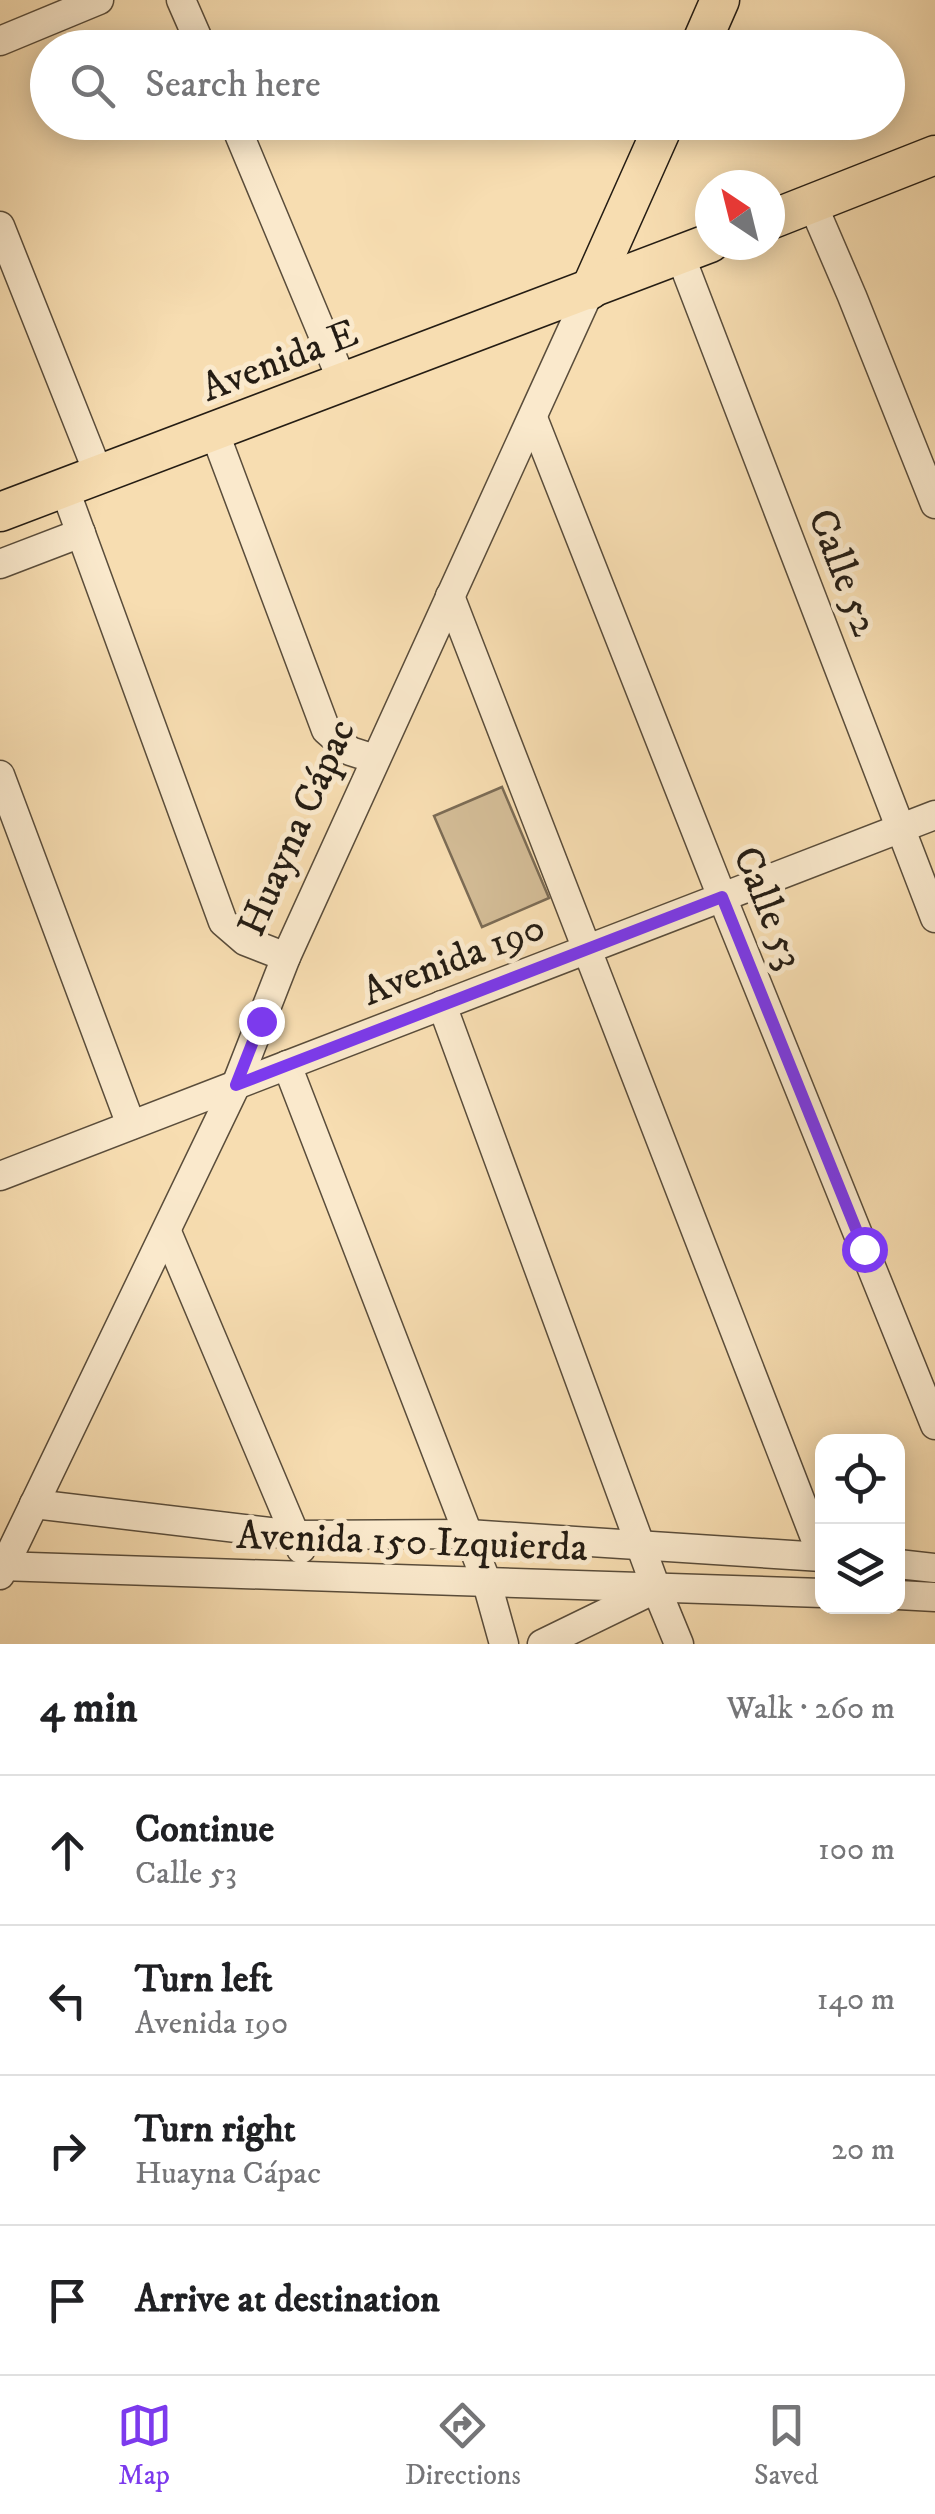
<!DOCTYPE html>
<html lang="en">
<head>
<meta charset="utf-8">
<style>
	:root { --surface:#fff; --page:#f2f2f2; --text:#202124; --muted:#757577; --line:#e0e0e0; --accent:#7c3aed }
	body { margin:0; font-family:"IM FELL DW Pica",serif; background:var(--page); color:var(--text) }
	.controls { position:absolute; right:30px; bottom:30px; display:grid; overflow:hidden; border-radius:20px; box-shadow:0 5px 25px #0003 }
	.controls button { width:90px; height:90px; display:grid; place-items:center; padding:0; border:0; border-bottom:2px solid var(--line); background:var(--surface); color:var(--text); font:50px sans-serif }
	.compass { position:absolute; left:695px; top:170px; width:90px; height:90px; border-radius:50%; background:var(--surface); box-shadow:0 5px 25px #0003; rotate:325deg }
	.stop { position:absolute; width:30px; height:30px; margin:-22px; border:8px solid #7c3aed; border-radius:50%; background:#fff }
	.stop.end { background:#7c3aed; border-color:#fff; box-shadow:0 2px 10px #0008 }
	.list { margin:0; padding:0; list-style:none }
	h2 { display:flex; justify-content:space-between; align-items:center; height:130px; margin:0; padding:0 40px; font-size:42px }
	h2 small { font-size:32px; font-weight:400; color:var(--muted) }
	.list li { display:grid; grid-template-columns:65px 1fr auto; gap:30px; align-items:center; box-sizing:border-box; height:150px; padding:0 40px; border-top:2px solid var(--line) }
	.list b { display:block; font-size:38px; white-space:nowrap }
	.list p { margin:0; font-size:32px; white-space:nowrap; color:var(--muted) }
	.list em { font-size:32px; font-style:normal; color:var(--muted) }
	.icon { flex:none; width:55px; height:55px; fill:none; stroke:currentColor; stroke-width:2; stroke-linecap:round; stroke-linejoin:round }
	.map { position:relative; flex:none; width:935px; height:1644px; overflow:hidden }
	.search { position:absolute; background:var(--surface); box-shadow:0 5px 25px #0003; left:30px; right:30px; top:30px; height:110px; display:flex; align-items:center; gap:25px; box-sizing:border-box; padding:0 35px; border-radius:55px; color:var(--muted); font-size:38px }
	.sheet { height:730px; background:var(--surface) }
	nav { display:flex; justify-content:space-around; align-items:center; box-sizing:border-box; height:140px; border-top:2px solid var(--line); background:var(--surface); font-size:28px; color:var(--muted) }
	nav a { display:grid; justify-items:center; gap:5px }
	nav .on { color:var(--accent) }
	.map>svg:first-child { display:block }
	.green { fill:#d3bc96; stroke:#7c6c55; stroke-width:2.5 }
	.lines { fill:none; stroke-linecap:round; stroke-linejoin:round }
	.minor-casing { stroke:#5a4d3b; stroke-width:31 }
	.major-casing { stroke:#251d14; stroke-width:41 }
	.minor { stroke:#fae9cc; stroke-width:28 }
	.major { stroke:#f7ddb1; stroke-width:38 }
	.route { stroke:#7c3aed; stroke-width:12 }
	.labels { text-anchor:middle; stroke-width:10; stroke-linejoin:round; paint-order:stroke }
	.street-label { font-size:40px; fill:#251d14; stroke:#fae9cc }
</style>
</head>
<body>
<div class="map">
<svg width="935" height="1644" viewBox="0 0 935 1644">
	<rect width="100%" height="100%" fill="#f7ddb1"/>
	<filter id="stains"><feTurbulence type="fractalNoise" baseFrequency=".002" numOctaves="4"/><feColorMatrix values="0 0 0 0 .2 0 0 0 0 .09 0 0 0 0 .02 0 0 0 .5 -.17"/></filter>
	<radialGradient id="worn" r=".72"><stop offset=".6" stop-color="#630" stop-opacity="0"/><stop offset="1" stop-color="#630" stop-opacity=".3"/></radialGradient>
	<path class="green" d="M502 787 549 898 482 927 434 816Z"/>
	<g class="lines">
		<g class="minor-casing">
			<g id="minor">
				<path d="M181 0 202 48"/>
				<path d="M0 41 99 0"/>
				<path d="M234 122 343 383"/>
				<path d="M812 203 852 296 935 504"/>
				<path d="M0 226 99 475"/>
				<path d="M680 255 935 918"/>
				<path d="M533 418 722 897 935 1425"/>
				<path d="M214 431 326 730 350 751 375 759"/>
				<path d="M64 487 223 922 245 941 286 957"/>
				<path d="M0 564 81 533"/>
				<path d="M450 596 822 1556"/>
				<path d="M0 775 131 1125"/>
				<path d="M442 1005 656 1588 679 1644"/>
				<path d="M287 1065 487 1583 504 1644"/>
				<path d="M0 1176 935 815"/>
				<path d="M167 1232 301 1549"/>
				<path d="M34 1504 295 1535 468 1534 822 1557"/>
				<path d="M898 1564 935 1568"/>
				<path d="M0 1566 822 1593"/>
				<path d="M0 1575 236 1085 286 957 590 290"/>
				<path d="M898 1595 935 1597"/>
				<path d="M542 1644 653 1590"/>
			</g>
		</g>
		<g class="major-casing">
			<g id="major">
				<path d="M699 48 720 0"/>
				<path d="M770 220 935 155"/>
				<path d="M590 290 665 122"/>
				<path d="M0 512 710 243"/>
			</g>
		</g>
		<use href="#minor" class="minor"/>
		<use href="#major" class="major"/>
	</g>
	<g class="lines">
		<path class="route" d="M261 1021 236 1085 722 897 864 1249"/>
	</g>
	<g class="labels">
		<g class="street-label">
			<text transform="translate(279 359) rotate(-21)" y="14">Avenida E</text>
			<text transform="translate(845 572) rotate(69)" y="14">Calle 52</text>
			<text transform="translate(295 827) rotate(-66)" y="14">Huayna Cápac</text>
			<text transform="translate(770 907) rotate(68)" y="14">Calle 53</text>
			<text transform="translate(453 958) rotate(-21)" y="14">Avenida 190</text>
			<text transform="translate(412 1540) rotate(2)" y="14">Avenida 150 Izquierda</text>
		</g>
	</g>
	<rect width="100%" height="100%" filter="url(#stains)"/>
	<rect width="100%" height="100%" fill="url(#worn)"/>
</svg>
<div class="controls">
<button><svg class="icon" aria-label="locate" viewBox="0 0 24 24"><circle cx="12" cy="12" r="6"/><path d="M12 2v4M12 18v4M2 12h4M18 12h4"/></svg></button>
<button><svg class="icon" aria-label="layers" viewBox="0 0 24 24"><path d="M12 4l9 5-9 5-9-5zM3 14l9 5 9-5"/></svg></button>
</div>
<svg class="compass" viewBox="-18 -18 36 36"><path d="M0-13l5 13h-10z" fill="#e53935"/><path d="M0 13l5-13h-10z" fill="#757577"/></svg>
<div class="stop" style="left:864px;top:1249px"></div>
<div class="stop end" style="left:261px;top:1021px"></div>
<div class="search"><svg class="icon" aria-label="search" viewBox="0 0 24 24"><circle cx="10" cy="10" r="6"/><path d="M15 15l6 6"/></svg>Search here</div>
</div>
<section class="sheet">
<h2>4 min<small>Walk · 260 m</small></h2>
<ul class="list">
<li><svg class="icon" aria-label="ahead" viewBox="0 0 24 24"><path d="M12 20V5M6 11l6-6 6 6"/></svg><div><b>Continue</b><p>Calle 53</p></div><em>100 m</em></li>
<li><svg class="icon" aria-label="left" viewBox="0 0 24 24"><path d="M17 20v-9H6M10 6l-5 5 5 5"/></svg><div><b>Turn left</b><p>Avenida 190</p></div><em>140 m</em></li>
<li><svg class="icon" aria-label="right" viewBox="0 0 24 24"><path d="M7 20v-9h11M14 6l5 5-5 5"/></svg><div><b>Turn right</b><p>Huayna Cápac</p></div><em>20 m</em></li>
<li><svg class="icon" aria-label="arrive" viewBox="0 0 24 24"><path d="M6 21V4h12l-3 4 3 4H6"/></svg><div><b>Arrive at destination</b></div></li>
</ul>
</section>
<nav>
<a class="on"><svg class="icon" aria-label="map" viewBox="0 0 24 24"><path d="M3 6l6-2 6 2 6-2v14l-6 2-6-2-6 2zM9 4v14M15 6v14"/></svg>Map</a>
<a><svg class="icon" aria-label="directions" viewBox="0 0 24 24"><path d="M12 3l9 9-9 9-9-9zM9 14v-3h6M13 9l2 2-2 2"/></svg>Directions</a>
<a><svg class="icon" aria-label="saved" viewBox="0 0 24 24"><path d="M7 4h10v16l-5-4-5 4z"/></svg>Saved</a>
</nav>
</body>
</html>
